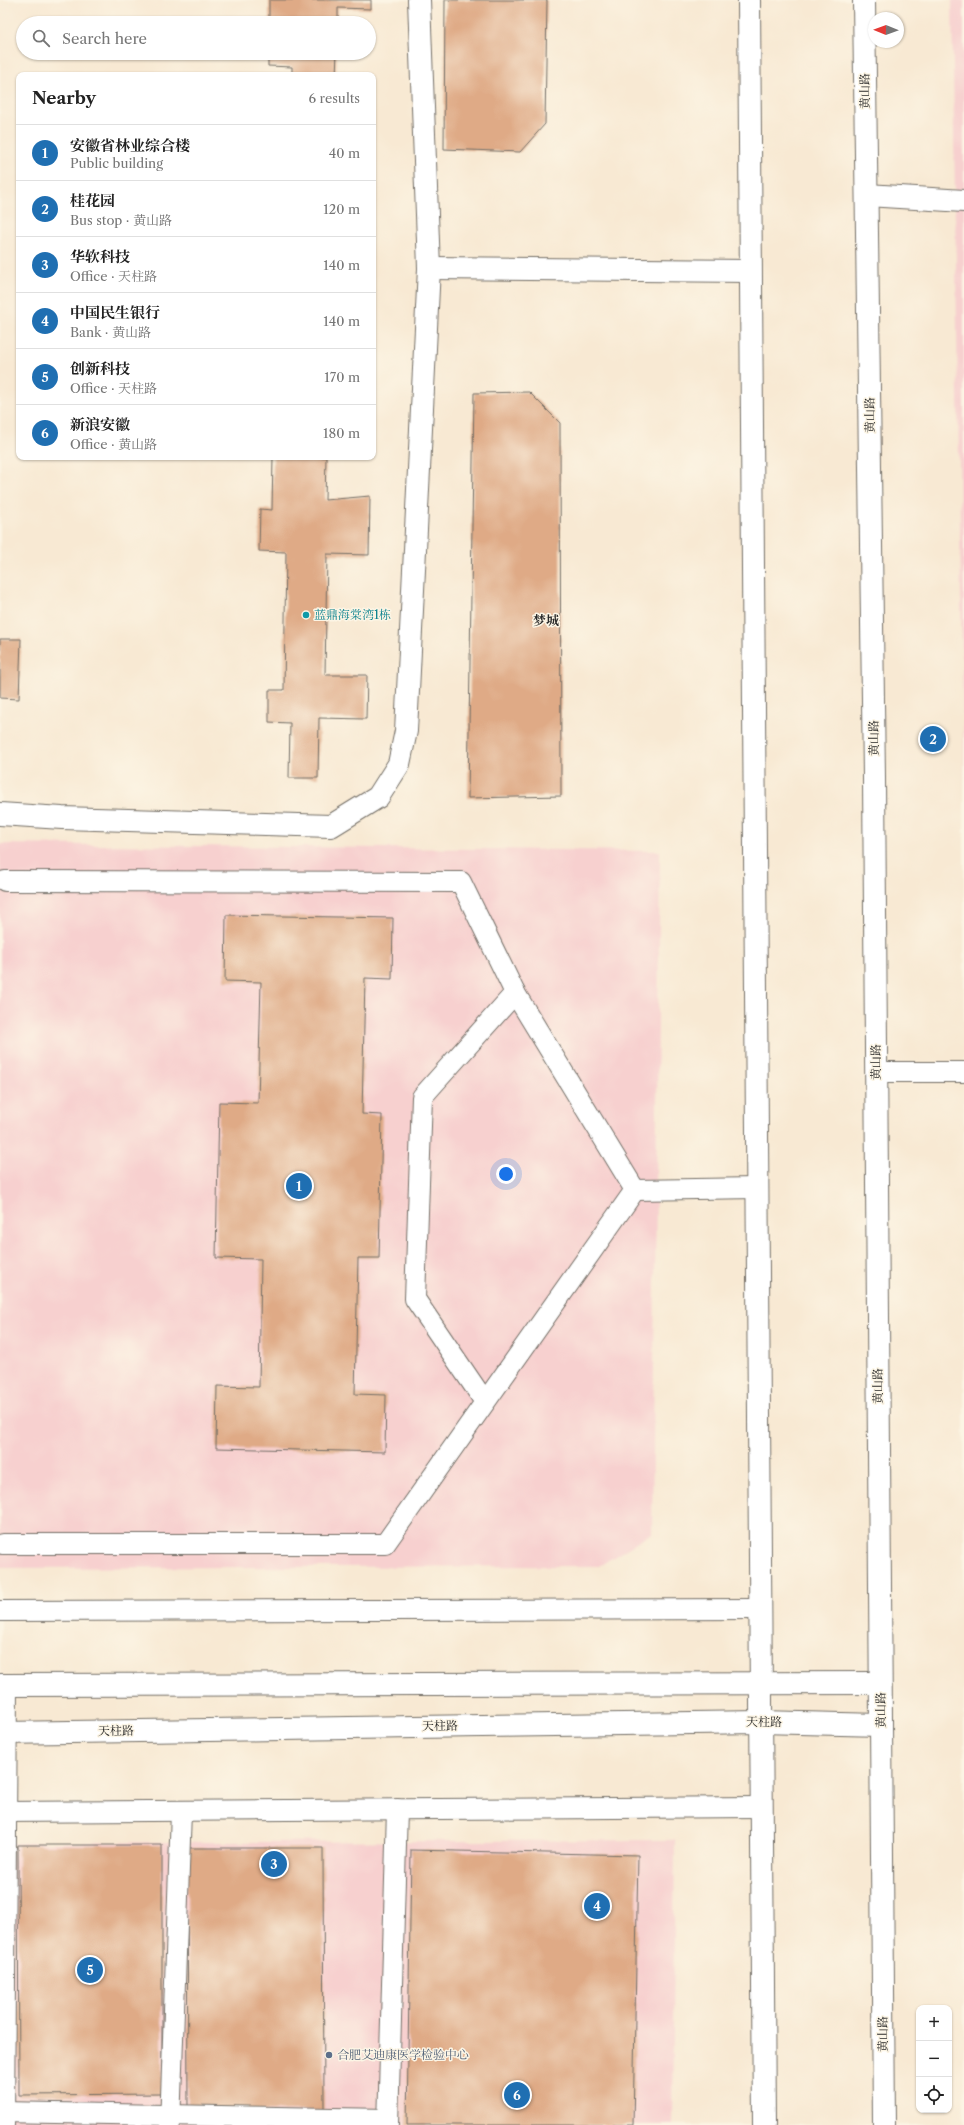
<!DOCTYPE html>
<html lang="en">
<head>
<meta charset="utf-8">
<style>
	:root { --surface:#fff; --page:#f6f6f6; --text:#222; --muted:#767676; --line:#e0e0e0; --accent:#1f6fb2 }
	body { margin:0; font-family:"Libre Caslon Text","Noto Serif SC",serif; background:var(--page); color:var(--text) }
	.controls { position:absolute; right:12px; bottom:12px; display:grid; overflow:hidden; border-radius:8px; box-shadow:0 1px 3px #0004 }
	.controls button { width:36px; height:36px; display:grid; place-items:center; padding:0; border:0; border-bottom:1px solid var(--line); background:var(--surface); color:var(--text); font:20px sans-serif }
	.compass { position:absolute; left:868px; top:12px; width:36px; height:36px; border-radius:50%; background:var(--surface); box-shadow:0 1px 3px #0004; rotate:271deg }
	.you { position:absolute; left:506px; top:1174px; width:14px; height:14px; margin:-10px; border:3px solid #fff; border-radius:50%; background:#1a73e8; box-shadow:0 0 0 6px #1a73e833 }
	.badge { display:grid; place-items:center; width:26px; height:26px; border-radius:50%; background:var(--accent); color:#fff; font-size:13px; font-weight:700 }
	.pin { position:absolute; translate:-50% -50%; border:2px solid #fff; box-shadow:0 1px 4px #0006 }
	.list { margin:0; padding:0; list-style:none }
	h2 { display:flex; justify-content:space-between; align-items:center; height:52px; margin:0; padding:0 16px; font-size:17px }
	h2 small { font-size:13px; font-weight:400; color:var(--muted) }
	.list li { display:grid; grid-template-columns:26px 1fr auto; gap:12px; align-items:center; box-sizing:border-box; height:56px; padding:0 16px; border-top:1px solid var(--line) }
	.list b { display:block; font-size:15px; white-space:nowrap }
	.list p { margin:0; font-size:13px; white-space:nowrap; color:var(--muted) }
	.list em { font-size:13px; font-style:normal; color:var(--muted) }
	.icon { flex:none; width:22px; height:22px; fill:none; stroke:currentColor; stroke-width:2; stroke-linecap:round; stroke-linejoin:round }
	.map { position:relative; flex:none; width:964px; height:2125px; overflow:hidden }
	.search { position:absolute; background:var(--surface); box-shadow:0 1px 3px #0004; left:16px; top:16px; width:360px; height:44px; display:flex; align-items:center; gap:10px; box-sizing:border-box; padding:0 14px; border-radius:22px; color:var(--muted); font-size:15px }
	.panel { position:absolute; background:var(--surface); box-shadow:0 1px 3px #0004; left:16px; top:72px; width:360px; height:388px; border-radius:8px }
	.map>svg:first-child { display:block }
	.built { fill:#f7d0cf }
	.building { fill:#dfaa86 }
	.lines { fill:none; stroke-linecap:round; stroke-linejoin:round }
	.lane-casing { stroke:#736e66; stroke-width:22 }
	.street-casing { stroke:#736e66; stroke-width:24 }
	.secondary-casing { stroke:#736e66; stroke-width:24 }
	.primary-casing { stroke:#736e66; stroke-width:24 }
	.lane { stroke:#fff; stroke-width:20 }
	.street { stroke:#fff; stroke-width:22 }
	.secondary { stroke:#fff; stroke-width:22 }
	.primary { stroke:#fff; stroke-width:22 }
	.culture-dot { fill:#0f9aa8; stroke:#fcf5e5; stroke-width:1.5 }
	.service-dot { fill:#5c6f8a; stroke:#fcf5e5; stroke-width:1.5 }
	.labels { text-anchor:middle; stroke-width:3; stroke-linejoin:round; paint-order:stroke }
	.street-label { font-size:12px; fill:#2b2b2b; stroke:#fcf5e5 }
	.culture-label { font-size:12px; fill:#0d838f; stroke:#fcf5e5; text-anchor:start }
	.service-label { font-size:12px; fill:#4e5e75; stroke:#fcf5e5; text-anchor:start }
	.neighbourhood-label { font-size:13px; font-weight:bold; fill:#2b2b2b; stroke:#fcf5e5 }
</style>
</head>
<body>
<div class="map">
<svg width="964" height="2125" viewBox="0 0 964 2125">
	<rect width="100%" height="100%" fill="#fcf5e5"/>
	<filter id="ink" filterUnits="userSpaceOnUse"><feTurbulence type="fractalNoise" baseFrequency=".025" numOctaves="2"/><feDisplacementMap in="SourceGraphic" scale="8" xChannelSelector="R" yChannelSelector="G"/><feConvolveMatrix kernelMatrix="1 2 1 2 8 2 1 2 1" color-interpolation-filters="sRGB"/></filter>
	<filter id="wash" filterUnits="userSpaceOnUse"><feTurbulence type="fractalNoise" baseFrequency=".012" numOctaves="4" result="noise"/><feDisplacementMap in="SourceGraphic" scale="16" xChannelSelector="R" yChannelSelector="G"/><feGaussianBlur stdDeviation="0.9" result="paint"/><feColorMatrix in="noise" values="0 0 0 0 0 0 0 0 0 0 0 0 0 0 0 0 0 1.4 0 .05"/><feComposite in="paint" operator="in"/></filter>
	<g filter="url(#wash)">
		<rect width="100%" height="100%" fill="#f8e9d3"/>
		<g class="built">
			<path d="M952 0H964V1371V797Z"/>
			<path d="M0 844 660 851 652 1533 599 1566 0 1568Z"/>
			<path d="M675 1840 672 2125H0V1843Z"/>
		</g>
		<g id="blocks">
			<g class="building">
				<path d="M269 0H371V9L338 8V23H269Z"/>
				<path d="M445 0H547L545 124 520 152 444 149Z"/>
				<path d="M268 53H337L336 75H292V67L268 66Z"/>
				<path d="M529 392 560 423 561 796 468 798 474 393Z"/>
				<path d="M273 457H326L325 500 370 496 369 555 327 554 325 675H367L366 719 319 718 318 778H289L290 723 269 722V690H284L286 552 259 551 260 509 272 510Z"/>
				<path d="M0 639H21L19 699 0 698Z"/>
				<path d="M226 915 393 918 392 979 365 978 362 1114 382 1115 379 1258H358L355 1394 386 1395 385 1452 216 1448 217 1386 259 1387 261 1259 216 1258 219 1102 258 1103 261 982 225 981Z"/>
				<path d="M18 1845H162V2094L19 2095Z"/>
				<path d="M187 1848H323L324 2111 188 2112Z"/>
				<path d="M411 1850 638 1855 633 2125H407Z"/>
			</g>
		</g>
	</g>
	<g filter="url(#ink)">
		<use href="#blocks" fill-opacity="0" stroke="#736e66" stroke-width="1"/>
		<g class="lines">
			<g class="lane-casing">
				<g id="lane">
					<path d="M5 881 461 882 515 993 635 1190 757 1188"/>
					<path d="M876 1072H964"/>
					<path d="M485 1402 415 1299 422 1097 515 993"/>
					<path d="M2 1544H385L635 1190"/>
					<path d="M0 1611 760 1609"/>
					<path d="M0 1812 761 1807"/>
					<path d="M0 2112 388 2119"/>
					<path d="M4 2125 7 1685"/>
					<path d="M170 2125 181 1811"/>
					<path d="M388 2125 397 1809"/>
				</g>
			</g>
			<g class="street-casing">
				<g id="street">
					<path d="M867 195 964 201"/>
					<path d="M429 268 750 271"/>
					<path d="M0 814 62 818 331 826 378 797 399 764 406 731 429 268 419 0"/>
				</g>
			</g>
			<g class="secondary-casing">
				<g id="secondary">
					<path d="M0 1685 880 1683"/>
					<path d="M0 1733 760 1722 881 1725"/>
				</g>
			</g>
			<g class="primary-casing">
				<g id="primary">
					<path d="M749 0 764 2125"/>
					<path d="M864 0 874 778 884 2125"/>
				</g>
			</g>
			<use href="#lane" class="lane"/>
			<use href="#street" class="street"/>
			<use href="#secondary" class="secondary"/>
			<use href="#primary" class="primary"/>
		</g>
	</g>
	<circle class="culture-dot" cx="306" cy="615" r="4"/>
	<circle class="service-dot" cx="329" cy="2055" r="4"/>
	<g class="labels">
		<g class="street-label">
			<text transform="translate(865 91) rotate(-91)" y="4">黄山路</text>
			<text transform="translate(870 415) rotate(-91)" y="4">黄山路</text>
			<text transform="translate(874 738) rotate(-91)" y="4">黄山路</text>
			<text transform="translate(876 1062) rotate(-90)" y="4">黄山路</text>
			<text transform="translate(878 1386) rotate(-91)" y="4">黄山路</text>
			<text transform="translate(881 1710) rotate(-91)" y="4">黄山路</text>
			<text transform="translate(764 1722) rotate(1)" y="4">天柱路</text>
			<text transform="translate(440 1726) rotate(-1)" y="4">天柱路</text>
			<text transform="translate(116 1731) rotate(-1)" y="4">天柱路</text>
			<text transform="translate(883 2034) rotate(-91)" y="4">黄山路</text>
		</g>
		<g class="culture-label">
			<text x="314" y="619">蓝鼎海棠湾1栋</text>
		</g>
		<g class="service-label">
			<text x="337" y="2059">合肥艾迪康医学检验中心</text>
		</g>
		<g class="neighbourhood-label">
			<text x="546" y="625">梦城</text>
		</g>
	</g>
</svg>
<div class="controls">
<button>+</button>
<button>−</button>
<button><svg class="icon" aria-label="locate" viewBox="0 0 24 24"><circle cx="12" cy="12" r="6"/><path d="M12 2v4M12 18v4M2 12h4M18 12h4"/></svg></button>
</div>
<svg class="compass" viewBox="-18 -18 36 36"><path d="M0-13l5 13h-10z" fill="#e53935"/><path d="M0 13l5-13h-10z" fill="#767676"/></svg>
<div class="you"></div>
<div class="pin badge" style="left:299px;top:1186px">1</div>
<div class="pin badge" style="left:933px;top:739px">2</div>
<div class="pin badge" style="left:274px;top:1864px">3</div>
<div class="pin badge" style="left:597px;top:1906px">4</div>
<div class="pin badge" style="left:90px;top:1970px">5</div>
<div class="pin badge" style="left:517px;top:2095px">6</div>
<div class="search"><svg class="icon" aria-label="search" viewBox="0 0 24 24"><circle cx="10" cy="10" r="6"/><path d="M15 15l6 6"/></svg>Search here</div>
<section class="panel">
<h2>Nearby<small>6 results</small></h2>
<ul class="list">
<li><span class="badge">1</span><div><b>安徽省林业综合楼</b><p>Public building</p></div><em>40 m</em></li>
<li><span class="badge">2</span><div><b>桂花园</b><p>Bus stop · 黄山路</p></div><em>120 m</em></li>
<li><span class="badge">3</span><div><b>华软科技</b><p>Office · 天柱路</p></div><em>140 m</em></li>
<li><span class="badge">4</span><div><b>中国民生银行</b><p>Bank · 黄山路</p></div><em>140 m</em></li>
<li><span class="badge">5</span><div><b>创新科技</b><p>Office · 天柱路</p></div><em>170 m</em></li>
<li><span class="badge">6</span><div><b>新浪安徽</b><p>Office · 黄山路</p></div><em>180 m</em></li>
</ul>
</section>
</div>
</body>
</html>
